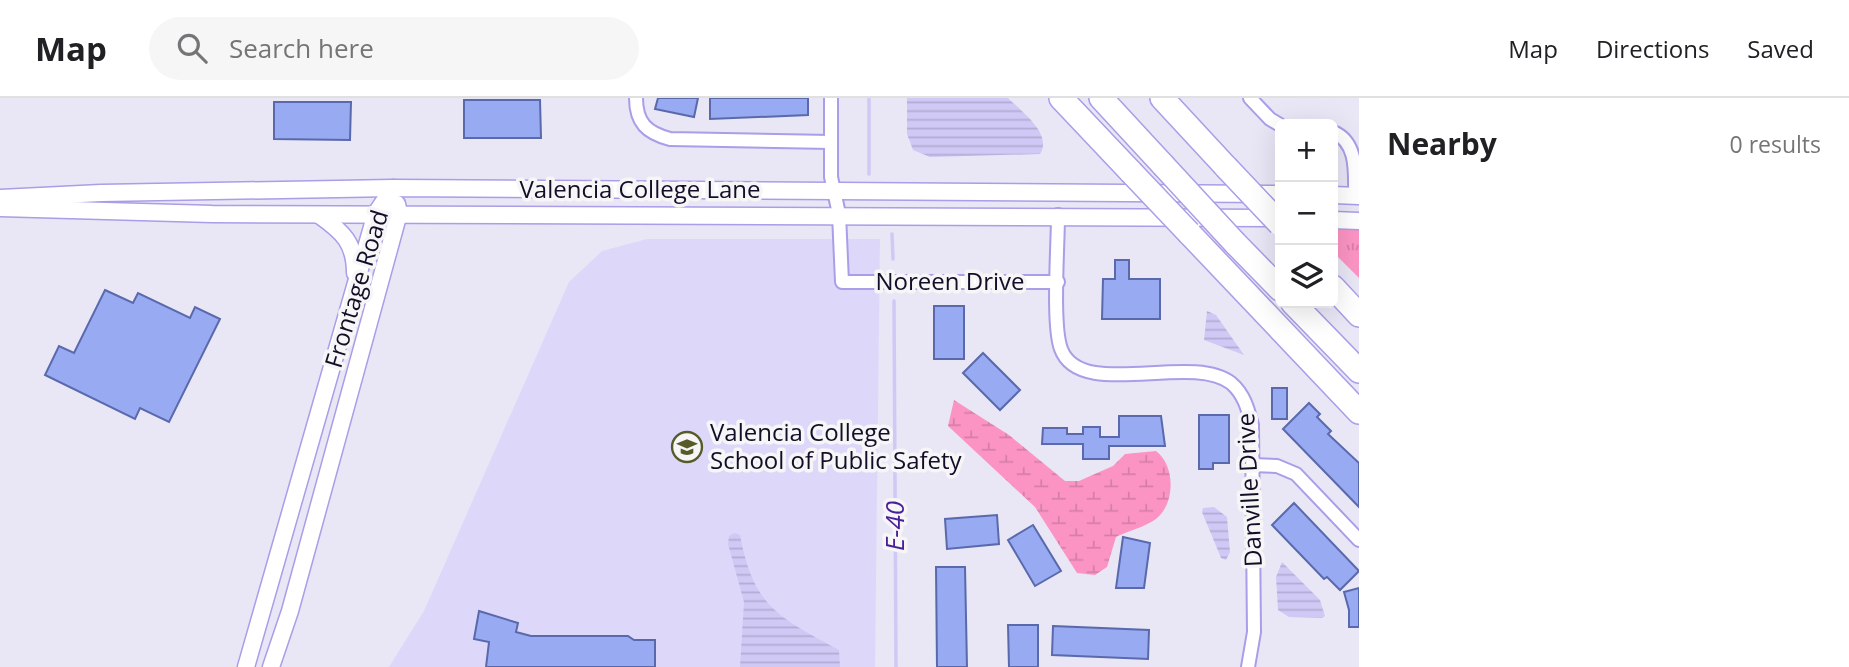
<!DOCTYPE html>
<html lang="en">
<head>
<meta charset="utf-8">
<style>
	:root { --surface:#fff; --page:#f6f6f6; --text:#202124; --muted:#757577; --line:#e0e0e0 }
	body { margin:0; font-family:"Open Sans",sans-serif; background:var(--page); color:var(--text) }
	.controls { position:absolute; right:21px; top:21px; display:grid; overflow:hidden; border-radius:10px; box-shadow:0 7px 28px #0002 }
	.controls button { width:63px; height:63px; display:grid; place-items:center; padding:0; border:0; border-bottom:2px solid var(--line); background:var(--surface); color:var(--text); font:35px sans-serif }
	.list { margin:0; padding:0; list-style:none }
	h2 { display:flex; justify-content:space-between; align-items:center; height:91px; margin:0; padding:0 28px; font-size:30px }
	h2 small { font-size:23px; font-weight:400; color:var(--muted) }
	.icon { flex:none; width:38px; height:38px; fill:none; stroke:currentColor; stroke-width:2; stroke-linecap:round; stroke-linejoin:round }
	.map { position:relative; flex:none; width:1359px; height:569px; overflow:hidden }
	header { display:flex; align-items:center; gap:42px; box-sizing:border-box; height:98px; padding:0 35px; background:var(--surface); border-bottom:2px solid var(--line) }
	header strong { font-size:33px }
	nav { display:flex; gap:38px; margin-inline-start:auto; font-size:24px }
	.search { width:490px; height:63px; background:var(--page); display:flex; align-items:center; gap:18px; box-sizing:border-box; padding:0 24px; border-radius:38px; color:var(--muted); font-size:26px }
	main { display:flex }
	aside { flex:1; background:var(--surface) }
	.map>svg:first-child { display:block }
	.built { fill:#ddd8fa }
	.grass { fill:url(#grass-tufts) }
	.wetland { fill:url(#wetland-marsh) }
	.water { fill:url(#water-rules) }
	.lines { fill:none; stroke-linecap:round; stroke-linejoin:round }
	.stream { stroke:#d0c9f5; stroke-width:3.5 }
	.building { fill:#97aaf2; stroke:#5969ac; stroke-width:2 }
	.minor-casing { stroke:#ab9de7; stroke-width:16 }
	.tertiary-casing { stroke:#ab9de7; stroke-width:19 }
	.motorway-casing { stroke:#ab9de7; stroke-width:26 }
	.minor { stroke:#fff; stroke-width:12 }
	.tertiary { stroke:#fff; stroke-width:16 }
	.motorway { stroke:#fff; stroke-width:23 }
	.motorway-bridge-casing { stroke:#ab9de7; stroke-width:26; stroke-linecap:butt }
	.motorway-bridge { stroke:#fff; stroke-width:23 }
	.labels { text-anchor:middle; stroke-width:7; stroke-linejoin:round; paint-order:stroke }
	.street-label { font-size:24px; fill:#140d28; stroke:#f6f6f6 }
	.poi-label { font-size:24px; fill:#140d28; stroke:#f6f6f6; text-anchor:start }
	.water-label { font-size:26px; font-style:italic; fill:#4c1f9a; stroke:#f6f6f6 }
</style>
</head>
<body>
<header>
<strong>Map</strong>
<div class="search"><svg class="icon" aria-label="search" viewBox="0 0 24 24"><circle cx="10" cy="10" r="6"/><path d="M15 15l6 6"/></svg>Search here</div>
<nav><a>Map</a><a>Directions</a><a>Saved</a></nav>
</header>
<main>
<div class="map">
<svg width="1359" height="569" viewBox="0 0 1359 569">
	<defs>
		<pattern id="grass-tufts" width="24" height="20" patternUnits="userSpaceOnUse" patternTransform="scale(1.75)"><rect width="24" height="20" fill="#fc94c3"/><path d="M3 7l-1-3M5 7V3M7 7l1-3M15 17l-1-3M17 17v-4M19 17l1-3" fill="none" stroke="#d77ea8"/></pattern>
		<pattern id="wetland-marsh" width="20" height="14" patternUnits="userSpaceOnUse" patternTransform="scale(1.75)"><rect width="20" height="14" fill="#fc94c3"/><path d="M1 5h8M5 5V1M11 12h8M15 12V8" fill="none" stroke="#d77ea8"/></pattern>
		<pattern id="water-rules" width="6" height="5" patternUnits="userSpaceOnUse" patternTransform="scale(1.75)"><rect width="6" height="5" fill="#d0c9f5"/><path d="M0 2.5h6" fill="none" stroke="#b2abd2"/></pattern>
	</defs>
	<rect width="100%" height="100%" fill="#e9e6f6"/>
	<path class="built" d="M647 141H880L875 569H389L424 513 569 184 602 153Z"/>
	<path class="grass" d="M1333 127 1359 128V180L1333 154Z"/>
	<path class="wetland" d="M954 302 1009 337 1065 383H1079L1097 375 1113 368 1125 356 1156 353C1175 367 1176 405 1156 421 1145 429 1128 433 1116 439L1107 469 1095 477 1077 475 1035 409 948 328Z"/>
	<g class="water">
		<path d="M907 0H1008C1022 14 1053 36 1040 56L930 59 913 52 907 36Z"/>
		<path d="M1207 213 1216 217 1244 257 1204 242Z"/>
		<path d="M1214 409 1227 419 1230 454 1226 462 1221 460 1202 414 1203 410Z"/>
		<path d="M734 435 740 437C754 510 778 518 839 552L840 569H740L744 504 728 446 729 438Z"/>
		<path d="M1282 464 1320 502 1325 518 1322 520 1289 519 1278 512 1276 479Z"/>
	</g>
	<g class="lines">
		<g class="stream">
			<path d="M869 0V76"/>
			<path d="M892 136 893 161"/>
			<path d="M894 203 896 569"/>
		</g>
	</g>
	<g class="building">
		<path d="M658 0H698L694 19 655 11Z"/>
		<path d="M710 0H808V17L710 21Z"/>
		<path d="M464 2H540L541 40H464Z"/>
		<path d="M274 4H351L350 42 274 41Z"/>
		<path d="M1115 162H1129V181H1160V221H1102L1103 181H1115Z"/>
		<path d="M105 192 133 205 138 195 190 220 195 209 220 221 169 324 140 310 135 321 45 277 59 248 74 255Z"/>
		<rect x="934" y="208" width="30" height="53"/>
		<path d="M983 255 1020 292 1000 312 963 275Z"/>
		<rect x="1272" y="290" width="15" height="31"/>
		<path d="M1309 305 1320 316 1317 319 1331 333 1328 336 1359 365V409L1283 331Z"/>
		<path d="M1199 317H1229V365H1213V371H1199Z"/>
		<path d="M1119 318H1161L1165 348H1109V361H1083V346H1042L1043 330H1067V336H1083V329H1100V339H1119Z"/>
		<path d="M1294 405 1359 473 1340 492 1327 479 1324 481 1272 427Z"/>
		<path d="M997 417 999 446 947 451 945 421Z"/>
		<path d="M1033 427 1061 473 1035 488 1008 442Z"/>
		<path d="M1123 439 1150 445 1144 490H1116Z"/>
		<path d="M936 469H965L967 569H937Z"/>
		<path d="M1359 490V529H1349V512L1344 494Z"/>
		<path d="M479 513 518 525 516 534 531 538H628L634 542H655V569H486L489 544 474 541Z"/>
		<path d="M1008 527H1038V569H1009Z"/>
		<path d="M1053 528 1149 532 1148 561 1052 557Z"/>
	</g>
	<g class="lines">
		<g class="minor-casing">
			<g id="minor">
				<path d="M636 0C636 25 647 35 670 41L831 44"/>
				<path d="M831 0V79L839 116 842 184H1058"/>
				<path d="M1250 0 1270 21 1280 27"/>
				<path d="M1333 34C1358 44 1355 75 1355 98"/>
				<path d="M1058 117C1058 148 1052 227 1061 251 1080 303 1191 254 1231 285 1244 296 1248 311 1252 327L1254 534 1248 569"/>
				<path d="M1252 367 1277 368 1296 376 1359 442"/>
			</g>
		</g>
		<g class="tertiary-casing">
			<g id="tertiary">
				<path d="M1333 97 1359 98"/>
				<path d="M0 100 101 95 393 90 1280 96"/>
				<path d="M0 110 212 116 1278 120"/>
				<path d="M319 117C343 134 355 145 355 175"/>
				<path d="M1333 122 1359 123"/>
				<path d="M246 569 376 115 393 90"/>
				<path d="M271 569 290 513 399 115 397 106"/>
			</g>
		</g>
		<g class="motorway-casing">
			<g id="motorway">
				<path d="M1061 0 1131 74"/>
				<path d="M1101 0 1163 67"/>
				<path d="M1162 0 1226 69"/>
				<path d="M1189 135 1359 314"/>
				<path d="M1235 145 1280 191"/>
				<path d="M1333 189 1359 217"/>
				<path d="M1293 205 1359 273"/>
			</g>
		</g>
		<use href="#minor" class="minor"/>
		<use href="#tertiary" class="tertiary"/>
		<use href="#motorway" class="motorway"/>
		<g class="motorway-bridge-casing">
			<g id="motorway-bridge">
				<path d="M1163 67 1235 145"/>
				<path d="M1226 69 1280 126"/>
				<path d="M1131 74 1189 135"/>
			</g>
		</g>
		<use href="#motorway-bridge" class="motorway-bridge"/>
	</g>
	<defs>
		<g id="university-ring" transform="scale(1.575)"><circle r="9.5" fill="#f6f6f6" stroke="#585b29" stroke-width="1.5"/><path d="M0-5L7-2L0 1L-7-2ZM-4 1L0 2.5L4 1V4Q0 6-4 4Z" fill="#585b29"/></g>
	</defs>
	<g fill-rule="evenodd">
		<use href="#university-ring" x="687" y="349"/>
	</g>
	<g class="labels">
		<g class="street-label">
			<text x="640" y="100">Valencia College Lane</text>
			<text x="950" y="192">Noreen Drive</text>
			<text transform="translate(357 191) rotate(-73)" y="8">Frontage Road</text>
			<text transform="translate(1250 392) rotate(-93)" y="8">Danville Drive</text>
		</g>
		<g class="poi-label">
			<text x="710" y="343">Valencia College<tspan x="710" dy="28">School of Public Safety</tspan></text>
		</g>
		<g class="water-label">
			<text transform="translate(895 428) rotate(-90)" y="9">E-40</text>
		</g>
	</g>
</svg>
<div class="controls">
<button>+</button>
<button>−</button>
<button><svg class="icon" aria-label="layers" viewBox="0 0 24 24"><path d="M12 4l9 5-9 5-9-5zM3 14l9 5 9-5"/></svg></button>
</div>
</div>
<aside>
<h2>Nearby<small>0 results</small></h2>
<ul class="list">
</ul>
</aside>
</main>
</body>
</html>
